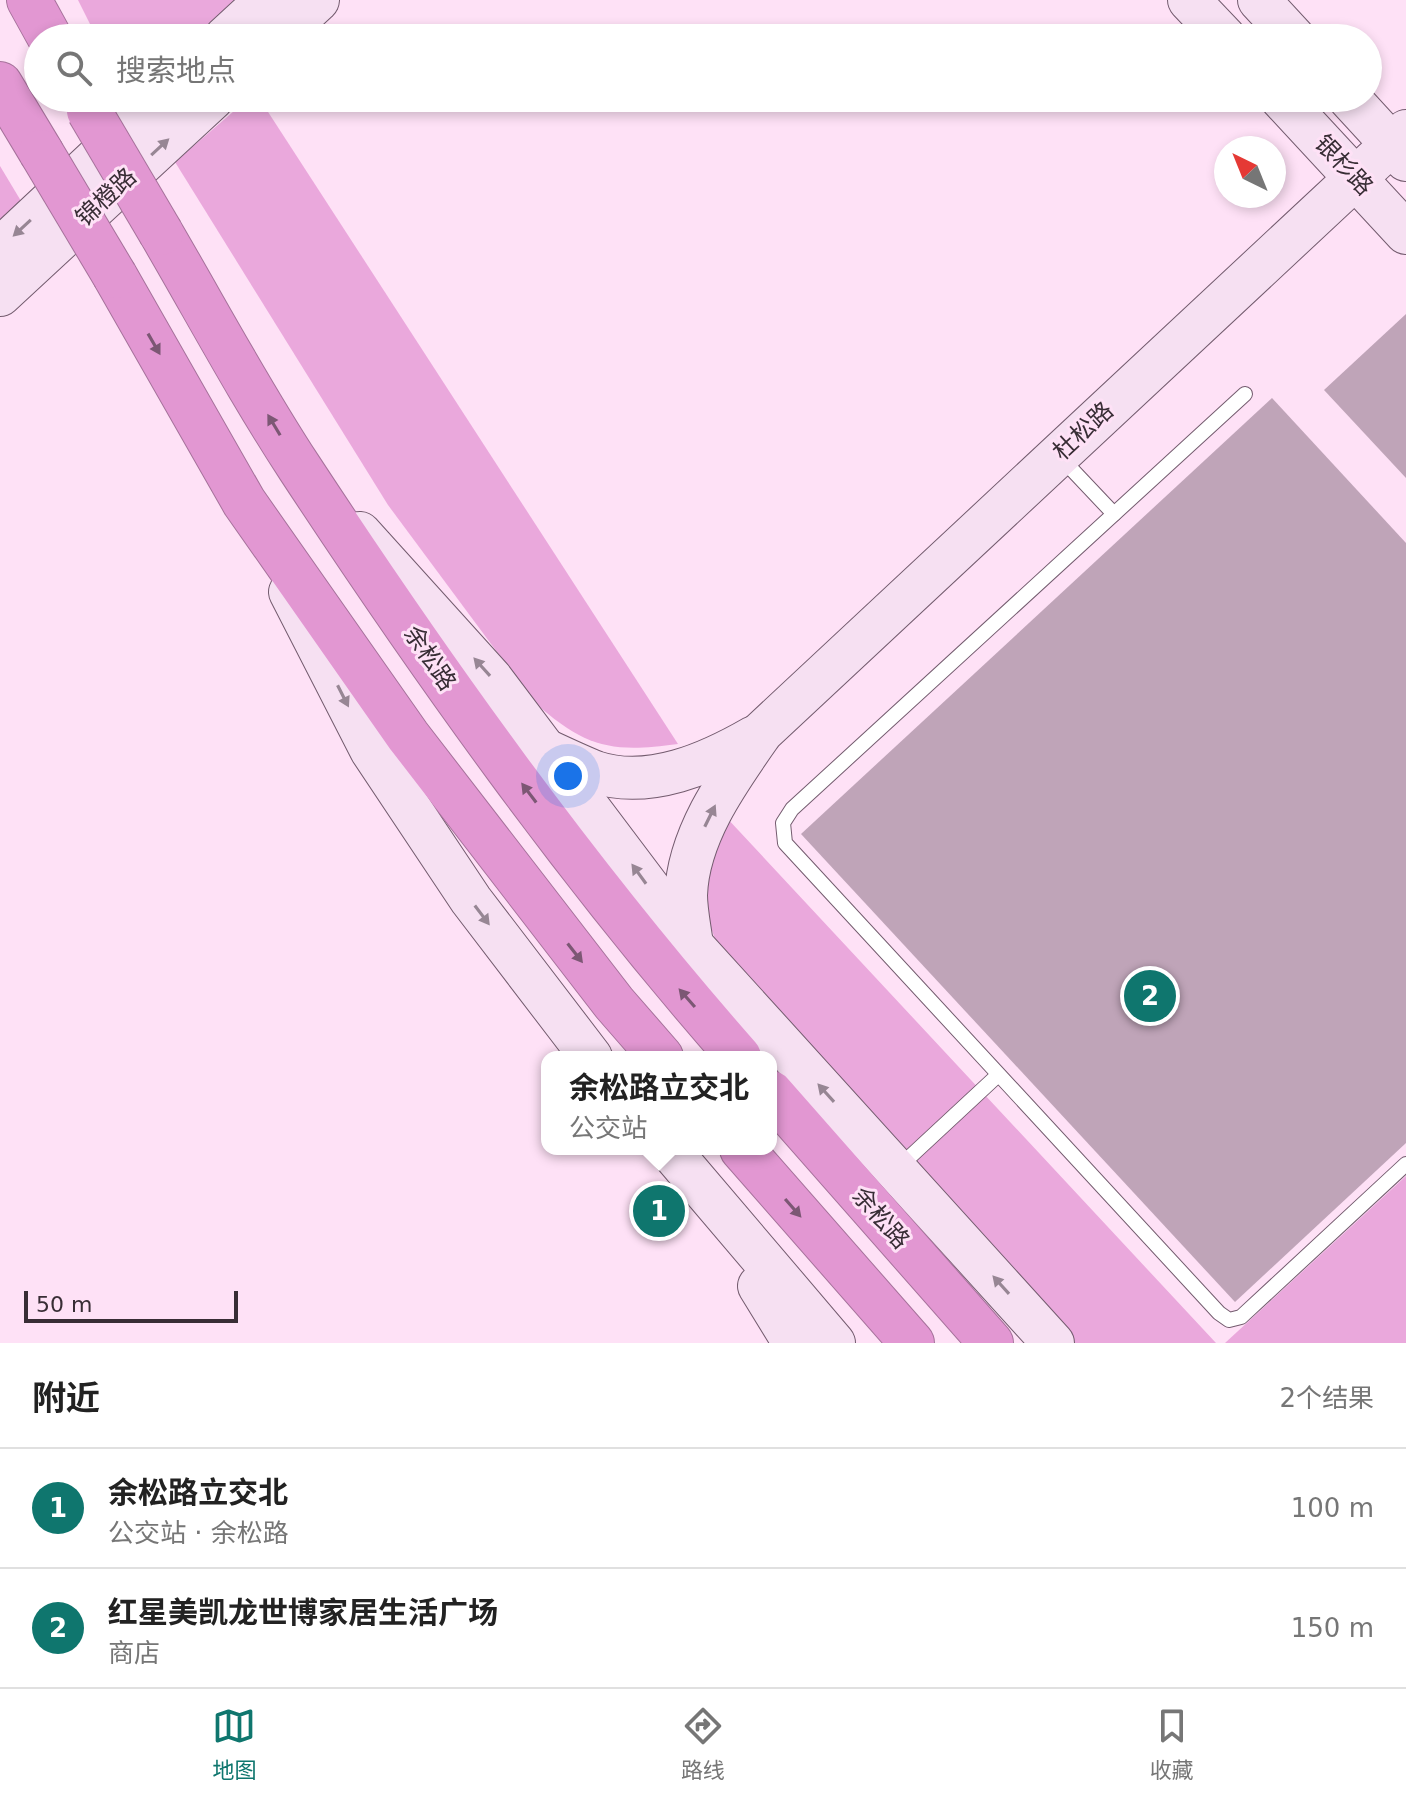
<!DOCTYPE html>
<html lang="zh">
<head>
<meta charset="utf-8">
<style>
	:root { --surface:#fff; --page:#f6f6f6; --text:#222; --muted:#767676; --line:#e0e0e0; --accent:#0f766e }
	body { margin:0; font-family:"DejaVu Sans","Noto Sans SC",sans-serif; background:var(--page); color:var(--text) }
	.compass { position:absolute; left:1214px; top:136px; width:72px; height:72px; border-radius:50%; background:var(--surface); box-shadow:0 4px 12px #0003; rotate:317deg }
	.scale { position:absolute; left:24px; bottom:20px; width:214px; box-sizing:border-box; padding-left:8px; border:4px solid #382d35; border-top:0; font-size:22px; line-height:28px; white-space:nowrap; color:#382d35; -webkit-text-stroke:6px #fee1f6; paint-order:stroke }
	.you { position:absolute; left:568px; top:776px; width:28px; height:28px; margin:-20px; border:6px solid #fff; border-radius:50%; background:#1a73e8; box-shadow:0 0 0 12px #1a73e833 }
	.badge { display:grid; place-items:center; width:52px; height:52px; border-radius:50%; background:var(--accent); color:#fff; font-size:26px; font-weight:700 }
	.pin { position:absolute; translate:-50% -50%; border:4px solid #fff; box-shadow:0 2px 8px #0006 }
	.popup { position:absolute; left:541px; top:1051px; width:236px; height:104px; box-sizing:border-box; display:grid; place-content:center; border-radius:16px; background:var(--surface); filter:drop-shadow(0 2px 6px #0005); font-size:26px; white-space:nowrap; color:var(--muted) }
	.popup b { font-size:30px; color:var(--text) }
	.popup::after { content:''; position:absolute; left:50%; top:100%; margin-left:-16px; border:16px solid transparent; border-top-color:var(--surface) }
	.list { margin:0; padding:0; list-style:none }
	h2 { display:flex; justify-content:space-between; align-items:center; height:104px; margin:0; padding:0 32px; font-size:34px }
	h2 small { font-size:26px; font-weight:400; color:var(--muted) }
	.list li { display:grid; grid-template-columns:52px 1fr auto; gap:24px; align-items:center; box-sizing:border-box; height:120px; padding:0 32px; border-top:2px solid var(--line) }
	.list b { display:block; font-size:30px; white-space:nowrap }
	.list p { margin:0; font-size:26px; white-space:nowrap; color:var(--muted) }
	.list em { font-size:26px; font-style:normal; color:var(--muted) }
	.icon { flex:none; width:44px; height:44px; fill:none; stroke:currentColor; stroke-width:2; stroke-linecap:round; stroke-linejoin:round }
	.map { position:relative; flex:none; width:1406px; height:1343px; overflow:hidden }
	.search { position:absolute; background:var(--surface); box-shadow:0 4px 12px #0003; left:24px; right:24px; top:24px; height:88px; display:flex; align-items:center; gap:20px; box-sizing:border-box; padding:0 28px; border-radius:44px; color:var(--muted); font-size:30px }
	.sheet { height:344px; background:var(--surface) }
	nav { display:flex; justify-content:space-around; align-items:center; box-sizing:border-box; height:112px; border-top:2px solid var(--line); background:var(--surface); font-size:22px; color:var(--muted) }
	nav a { display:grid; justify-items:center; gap:4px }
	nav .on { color:var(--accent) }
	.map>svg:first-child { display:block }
	.green { fill:#eaa8dc }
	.building { fill:#bfa4b8 }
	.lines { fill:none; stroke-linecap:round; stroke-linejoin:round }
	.lane-casing { stroke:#735b6e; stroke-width:16 }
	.secondary-casing { stroke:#735b6e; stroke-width:44 }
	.highway-casing { stroke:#a6729b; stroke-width:46 }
	.lane { stroke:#fff; stroke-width:14 }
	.secondary { stroke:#f6e0f2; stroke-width:42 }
	.highway { stroke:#e297d2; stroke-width:44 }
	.highway-bridge-casing { stroke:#a6729b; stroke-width:46; stroke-linecap:butt }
	.highway-bridge { stroke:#e297d2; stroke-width:44 }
	.oneway { fill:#978694 }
	.oneway2 { fill:#7c5774 }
	.labels { text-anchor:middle; stroke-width:6; stroke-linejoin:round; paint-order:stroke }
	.street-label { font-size:24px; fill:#382d35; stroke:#fee1f6 }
</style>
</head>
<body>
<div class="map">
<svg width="1406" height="1343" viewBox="0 0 1406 1343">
	<rect width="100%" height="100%" fill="#fee1f6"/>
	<g class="green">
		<path d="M78 0H239L198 38H97Z"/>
		<path d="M249 98H259L678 744C611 753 586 748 534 702L388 505 175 162Z"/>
		<path d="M0 166 24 206 0 227Z"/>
		<path d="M725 816 1216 1343H1067L721 951C693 898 710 870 725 816Z"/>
		<path d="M1406 1176V1343H1225Z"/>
	</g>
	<g class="building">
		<path d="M1406 314V478L1324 390Z"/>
		<path d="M1272 398 1406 543V1143L1235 1302 801 834Z"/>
	</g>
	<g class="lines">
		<g class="lane-casing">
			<g id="lane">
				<path d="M1245 394 792 809 783 823 785 843 1219 1313 1229 1320 1241 1317 1406 1164"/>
				<path d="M1062 459 1114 514"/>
				<path d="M899 1167 998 1075"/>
			</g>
		</g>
		<g class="secondary-casing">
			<g id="secondary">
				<path d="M1189 0 1225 38"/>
				<path d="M1259 0 1294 38"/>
				<path d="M225 38 266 0"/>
				<path d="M277 38 318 0"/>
				<path d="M1281 98 1406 233"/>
				<path d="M1349 98 1406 160"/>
				<path d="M0 249 161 98"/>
				<path d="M0 295 213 98"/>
				<path d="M360 533 491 678 692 945 1053 1343"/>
				<path d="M290 592 371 750 471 900 591 1057"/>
				<path d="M550 752C565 759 580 766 595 772 649 790 709 763 754 737"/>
				<path d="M692 945C690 929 686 911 686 895 688 835 729 779 762 732L1406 131"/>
				<path d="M669 1149 834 1343"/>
				<path d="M759 1286 794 1343"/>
			</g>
		</g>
		<g class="highway-casing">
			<g id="highway">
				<path d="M29 0 50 38"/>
				<path d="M0 84 41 152"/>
				<path d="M161 233C206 310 249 391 299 467 433 671 577 873 739 1057"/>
				<path d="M115 276 244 502 408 736 614 1003 661 1057"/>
				<path d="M771 1093 991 1343"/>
				<path d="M742 1149 912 1343"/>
			</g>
		</g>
		<use href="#lane" class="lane"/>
		<use href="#secondary" class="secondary"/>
		<use href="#highway" class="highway"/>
		<g class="highway-bridge-casing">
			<g id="highway-bridge">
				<path d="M89 111 161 233"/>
				<path d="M41 152 115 276"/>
			</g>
		</g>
		<use href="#highway-bridge" class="highway-bridge"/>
	</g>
	<defs><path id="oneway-solid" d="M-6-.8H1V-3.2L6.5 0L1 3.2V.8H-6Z" transform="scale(2)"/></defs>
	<g class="oneway">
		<use href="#oneway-solid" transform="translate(160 147) rotate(-43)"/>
		<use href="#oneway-solid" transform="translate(22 228) rotate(137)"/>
		<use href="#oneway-solid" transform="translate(482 667) rotate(-132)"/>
		<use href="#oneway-solid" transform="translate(343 696) rotate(63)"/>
		<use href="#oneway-solid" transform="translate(710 816) rotate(-64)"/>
		<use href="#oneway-solid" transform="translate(639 874) rotate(-126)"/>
		<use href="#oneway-solid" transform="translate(482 915) rotate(53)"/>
		<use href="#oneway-solid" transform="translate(826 1093) rotate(-132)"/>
		<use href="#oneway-solid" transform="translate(1001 1285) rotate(-132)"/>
	</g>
	<g class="oneway2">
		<use href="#oneway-solid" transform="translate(154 344) rotate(60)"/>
		<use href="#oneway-solid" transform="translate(274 425) rotate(-121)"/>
		<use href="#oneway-solid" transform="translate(529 793) rotate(-127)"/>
		<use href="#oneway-solid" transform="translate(575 953) rotate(52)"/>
		<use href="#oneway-solid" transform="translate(687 998) rotate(-131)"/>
		<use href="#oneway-solid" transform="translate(793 1208) rotate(49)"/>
	</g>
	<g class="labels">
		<g class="street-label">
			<text transform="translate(1344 165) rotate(47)" y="8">银杉路</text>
			<text transform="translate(106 197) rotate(-43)" y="8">锦橙路</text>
			<text transform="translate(1083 431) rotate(-43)" y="8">杜松路</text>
			<text transform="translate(430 658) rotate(56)" y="8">余松路</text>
			<text transform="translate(881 1218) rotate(49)" y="8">余松路</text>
		</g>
	</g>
</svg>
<svg class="compass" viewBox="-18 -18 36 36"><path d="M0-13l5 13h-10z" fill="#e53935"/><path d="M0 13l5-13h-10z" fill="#767676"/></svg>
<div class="scale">50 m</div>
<div class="you"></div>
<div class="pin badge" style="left:659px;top:1211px">1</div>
<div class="popup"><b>余松路立交北</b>公交站</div>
<div class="pin badge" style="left:1150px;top:996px">2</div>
<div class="search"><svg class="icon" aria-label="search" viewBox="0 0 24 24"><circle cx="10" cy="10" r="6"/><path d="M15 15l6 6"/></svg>搜索地点</div>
</div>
<section class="sheet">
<h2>附近<small>2个结果</small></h2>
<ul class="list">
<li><span class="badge">1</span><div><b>余松路立交北</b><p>公交站 · 余松路</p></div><em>100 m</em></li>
<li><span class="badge">2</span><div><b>红星美凯龙世博家居生活广场</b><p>商店</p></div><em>150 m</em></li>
</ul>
</section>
<nav>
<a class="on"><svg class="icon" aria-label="map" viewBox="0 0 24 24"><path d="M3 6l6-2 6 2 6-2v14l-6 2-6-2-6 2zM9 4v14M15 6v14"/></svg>地图</a>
<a><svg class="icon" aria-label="directions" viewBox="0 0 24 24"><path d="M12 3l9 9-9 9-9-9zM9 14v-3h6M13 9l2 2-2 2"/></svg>路线</a>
<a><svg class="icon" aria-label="saved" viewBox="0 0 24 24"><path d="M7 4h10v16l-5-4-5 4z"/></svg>收藏</a>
</nav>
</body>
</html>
